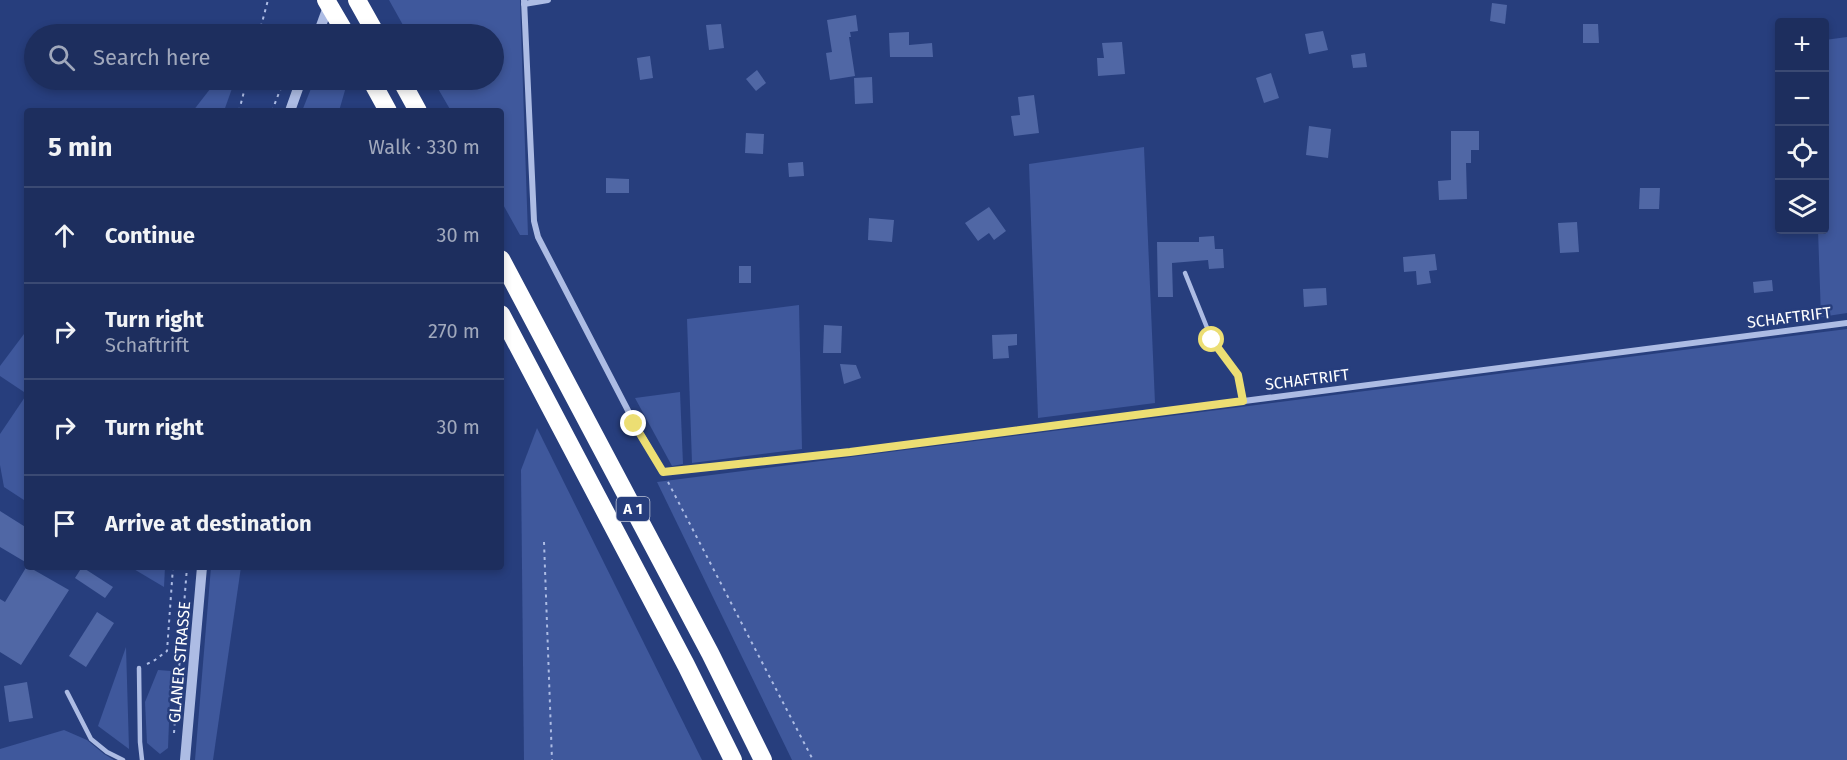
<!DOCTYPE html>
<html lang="en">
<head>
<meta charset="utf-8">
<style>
	:root { --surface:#1d2e5e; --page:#253664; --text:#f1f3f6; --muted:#a0a8bc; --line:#3b4a73 }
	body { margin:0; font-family:"Fira Sans",sans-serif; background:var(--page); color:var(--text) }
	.controls { position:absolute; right:18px; top:18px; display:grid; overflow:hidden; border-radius:6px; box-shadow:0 3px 9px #0003 }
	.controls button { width:54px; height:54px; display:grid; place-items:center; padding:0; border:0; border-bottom:2px solid var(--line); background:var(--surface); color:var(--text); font:30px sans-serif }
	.stop { position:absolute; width:18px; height:18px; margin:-14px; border:4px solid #ecde73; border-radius:50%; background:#fff }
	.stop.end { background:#ecde73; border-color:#fff; box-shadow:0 2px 6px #0008 }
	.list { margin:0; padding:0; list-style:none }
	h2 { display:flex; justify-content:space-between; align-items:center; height:78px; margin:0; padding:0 24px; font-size:26px }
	h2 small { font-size:20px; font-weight:400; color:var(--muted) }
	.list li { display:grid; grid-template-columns:39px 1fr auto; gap:18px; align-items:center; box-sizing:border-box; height:96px; padding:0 24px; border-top:2px solid var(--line) }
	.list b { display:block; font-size:22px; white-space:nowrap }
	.list p { margin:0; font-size:20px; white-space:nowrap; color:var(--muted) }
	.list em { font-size:20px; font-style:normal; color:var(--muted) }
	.icon { flex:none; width:33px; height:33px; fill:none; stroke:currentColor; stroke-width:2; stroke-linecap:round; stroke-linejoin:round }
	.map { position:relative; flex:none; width:1847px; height:760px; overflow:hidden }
	.search { position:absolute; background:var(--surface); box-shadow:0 3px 9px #0003; left:24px; top:24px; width:480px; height:66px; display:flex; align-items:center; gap:15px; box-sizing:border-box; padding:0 21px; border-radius:33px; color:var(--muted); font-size:22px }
	.panel { position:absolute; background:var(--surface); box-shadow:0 3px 9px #0003; left:24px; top:108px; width:480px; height:462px; border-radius:6px }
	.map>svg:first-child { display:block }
	.green { fill:#3f589c }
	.building { fill:#5067a5 }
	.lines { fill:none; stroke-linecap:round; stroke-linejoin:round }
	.path { stroke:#adbce4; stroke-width:2; stroke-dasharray:3 4.5; stroke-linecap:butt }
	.service { stroke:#adbce4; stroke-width:4.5 }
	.minor { stroke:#adbce4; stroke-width:6 }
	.tertiary { stroke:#adbce4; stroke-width:10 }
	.motorway { stroke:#fff; stroke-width:18 }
	.route { stroke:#ecde73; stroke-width:8 }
	.labels { text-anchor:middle; stroke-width:5; stroke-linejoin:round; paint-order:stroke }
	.shield { fill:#273e7d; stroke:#bec5d8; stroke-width:1.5 }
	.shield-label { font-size:15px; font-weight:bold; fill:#fff }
	.street-label { font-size:16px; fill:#fff; stroke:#273e7d }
</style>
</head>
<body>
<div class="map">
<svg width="1847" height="760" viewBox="0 0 1847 760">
	<rect width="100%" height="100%" fill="#273e7d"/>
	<g class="green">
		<path d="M389 0H520L528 235H520L501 201V111H451L433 80H494V34H408Z"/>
		<path d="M1847 37V313L1821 317 1818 230H1824L1825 40Z"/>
		<path d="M217 80H235L224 111H193Z"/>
		<path d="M321 80H348L339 111H302L314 81 320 84Z"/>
		<path d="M1144 147 1155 403 1038 418 1029 164Z"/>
		<path d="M799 305 802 449 692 463 687 319Z"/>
		<path d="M1847 329V760H792L657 482Z"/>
		<path d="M27 330V394L0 376V366Z"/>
		<path d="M680 392 683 464 672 466 635 398Z"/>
		<path d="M27 394V502L4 487 0 465V434Z"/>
		<path d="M537 428 702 760H524L521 470Z"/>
		<path d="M131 567H165L164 587 132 568Z"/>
		<path d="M211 567H241L213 760H195Z"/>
		<path d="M126 647 129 749 98 726Z"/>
		<path d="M158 670 171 671 168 748 160 754 147 743 145 702Z"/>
		<path d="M64 730 87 740 104 754 114 760H0V749Z"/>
	</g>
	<g class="building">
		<path d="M1492 3 1507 5 1505 24 1490 21Z"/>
		<path d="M856 15 858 31 850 32 851 37H849L855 76 830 80 826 53 832 52 827 20Z"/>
		<path d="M721 24 724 48 709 50 706 25Z"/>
		<path d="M1583 24H1598L1599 43H1583Z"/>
		<path d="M1323 31 1328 50 1309 54 1305 34Z"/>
		<path d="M909 32V45L932 43 933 57H890L889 33Z"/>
		<path d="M1122 42 1125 74 1098 76 1097 58H1104L1102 43Z"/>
		<path d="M1365 53 1367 67 1353 68 1351 55Z"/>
		<path d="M650 56 653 78 640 80 637 58Z"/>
		<path d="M757 70 766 83 756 91 746 79Z"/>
		<path d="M1271 73 1279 98 1264 103 1256 78Z"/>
		<path d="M872 77 873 103 855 104 854 78Z"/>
		<path d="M1034 95 1039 133 1014 136 1011 116 1020 115 1018 97Z"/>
		<path d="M1309 126 1331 129 1328 158 1306 155Z"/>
		<path d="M1451 131H1479V150H1471V163H1466L1467 199 1439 200 1438 181 1451 180Z"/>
		<path d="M746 133 764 134 763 154 745 153Z"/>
		<path d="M803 162 804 176 789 177 788 163Z"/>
		<path d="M606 178 629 179V193H606Z"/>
		<path d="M1640 188H1660L1659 209H1639Z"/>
		<path d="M989 207 1006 231 994 240 989 233 978 241 965 223Z"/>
		<path d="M869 218 894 220 892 242 868 240Z"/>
		<path d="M1577 222 1579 252 1560 253 1558 223Z"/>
		<path d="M1214 236 1215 249H1223L1224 268 1209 269 1208 260 1172 263 1173 297H1158L1157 242H1199V237Z"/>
		<path d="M1435 254 1437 270 1429 271 1431 283 1417 285 1416 271 1404 272 1403 257Z"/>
		<rect x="739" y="266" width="12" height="17"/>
		<path d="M1772 280 1773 291 1754 293 1753 282Z"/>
		<path d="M1326 288 1327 305 1304 307 1303 289Z"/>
		<path d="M824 325 842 326 841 353H823Z"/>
		<path d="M1017 334V345L1008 346 1009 358 993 359 992 335Z"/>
		<path d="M840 364 856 365 861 378 844 384Z"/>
		<path d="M0 511 27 528V563L0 547Z"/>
		<path d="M27 566 69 590 21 665 0 652V599L5 602Z"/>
		<path d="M82 567 113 587 105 598 75 578Z"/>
		<path d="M97 612 114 623 86 667 69 656Z"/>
		<path d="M27 682 33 718 9 722 4 686Z"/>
	</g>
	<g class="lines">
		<g class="path">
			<path d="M259 34 268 0"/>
			<path d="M239 111 247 80"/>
			<path d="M272 111 284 80"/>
			<path d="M668 482 813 760"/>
			<path d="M544 542 552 760"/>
			<path d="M147 664 155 660 167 651 173 567"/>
			<path d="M174 733 187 567"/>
		</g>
		<g class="service">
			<path d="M1185 273 1212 340 1238 375 1243 401"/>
			<path d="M139 668 140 742 142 760"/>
			<path d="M67 692 91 739 107 752 123 760"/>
		</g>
		<g class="minor">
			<path d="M524 0 534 221 538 237 635 424 663 472 850 452 1847 323"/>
			<path d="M524 4 548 0"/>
		</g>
		<g class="tertiary">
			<path d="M318 34 329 4"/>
			<path d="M290 111 301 80"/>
			<path d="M185 760 202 567"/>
		</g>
		<g class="motorway">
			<path d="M326 0 346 34"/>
			<path d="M357 0 376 34"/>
			<path d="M371 80 388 111"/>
			<path d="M401 80 418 111"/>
			<path d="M501 259 710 653 763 760"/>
			<path d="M501 314 686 665 733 760"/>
		</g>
	</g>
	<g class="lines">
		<path class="route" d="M634 424 663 472 850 452 1243 401 1238 375 1212 340"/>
	</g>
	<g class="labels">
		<rect class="shield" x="616.5" y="497" width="33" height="24" rx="4.5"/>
		<g class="shield-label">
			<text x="633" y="514">A 1</text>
		</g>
		<g class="street-label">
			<text transform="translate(1789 317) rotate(-7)" y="6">SCHAFTRIFT</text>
			<text transform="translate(1307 379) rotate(-7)" y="6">SCHAFTRIFT</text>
			<text transform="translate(179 662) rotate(-85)" y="6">GLANER STRASSE</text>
		</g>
	</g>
</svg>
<div class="controls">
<button>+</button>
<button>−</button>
<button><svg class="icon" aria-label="locate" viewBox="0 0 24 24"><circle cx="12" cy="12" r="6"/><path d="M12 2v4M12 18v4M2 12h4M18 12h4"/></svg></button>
<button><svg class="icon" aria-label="layers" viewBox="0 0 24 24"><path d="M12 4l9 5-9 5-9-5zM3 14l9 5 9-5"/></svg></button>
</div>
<div class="stop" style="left:1212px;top:340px"></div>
<div class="stop end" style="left:634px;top:424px"></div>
<div class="search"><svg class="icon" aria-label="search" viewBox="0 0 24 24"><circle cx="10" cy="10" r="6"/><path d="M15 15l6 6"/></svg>Search here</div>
<section class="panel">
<h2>5 min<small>Walk · 330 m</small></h2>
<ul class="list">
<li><svg class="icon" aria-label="ahead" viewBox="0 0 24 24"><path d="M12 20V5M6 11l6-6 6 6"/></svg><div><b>Continue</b></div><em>30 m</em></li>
<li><svg class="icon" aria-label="right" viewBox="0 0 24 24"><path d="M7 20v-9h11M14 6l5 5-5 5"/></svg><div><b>Turn right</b><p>Schaftrift</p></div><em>270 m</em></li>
<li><svg class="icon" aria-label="right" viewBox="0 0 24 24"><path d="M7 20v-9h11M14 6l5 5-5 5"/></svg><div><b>Turn right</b></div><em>30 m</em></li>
<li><svg class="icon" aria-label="arrive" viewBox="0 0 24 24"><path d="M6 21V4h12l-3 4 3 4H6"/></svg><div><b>Arrive at destination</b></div></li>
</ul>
</section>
</div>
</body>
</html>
